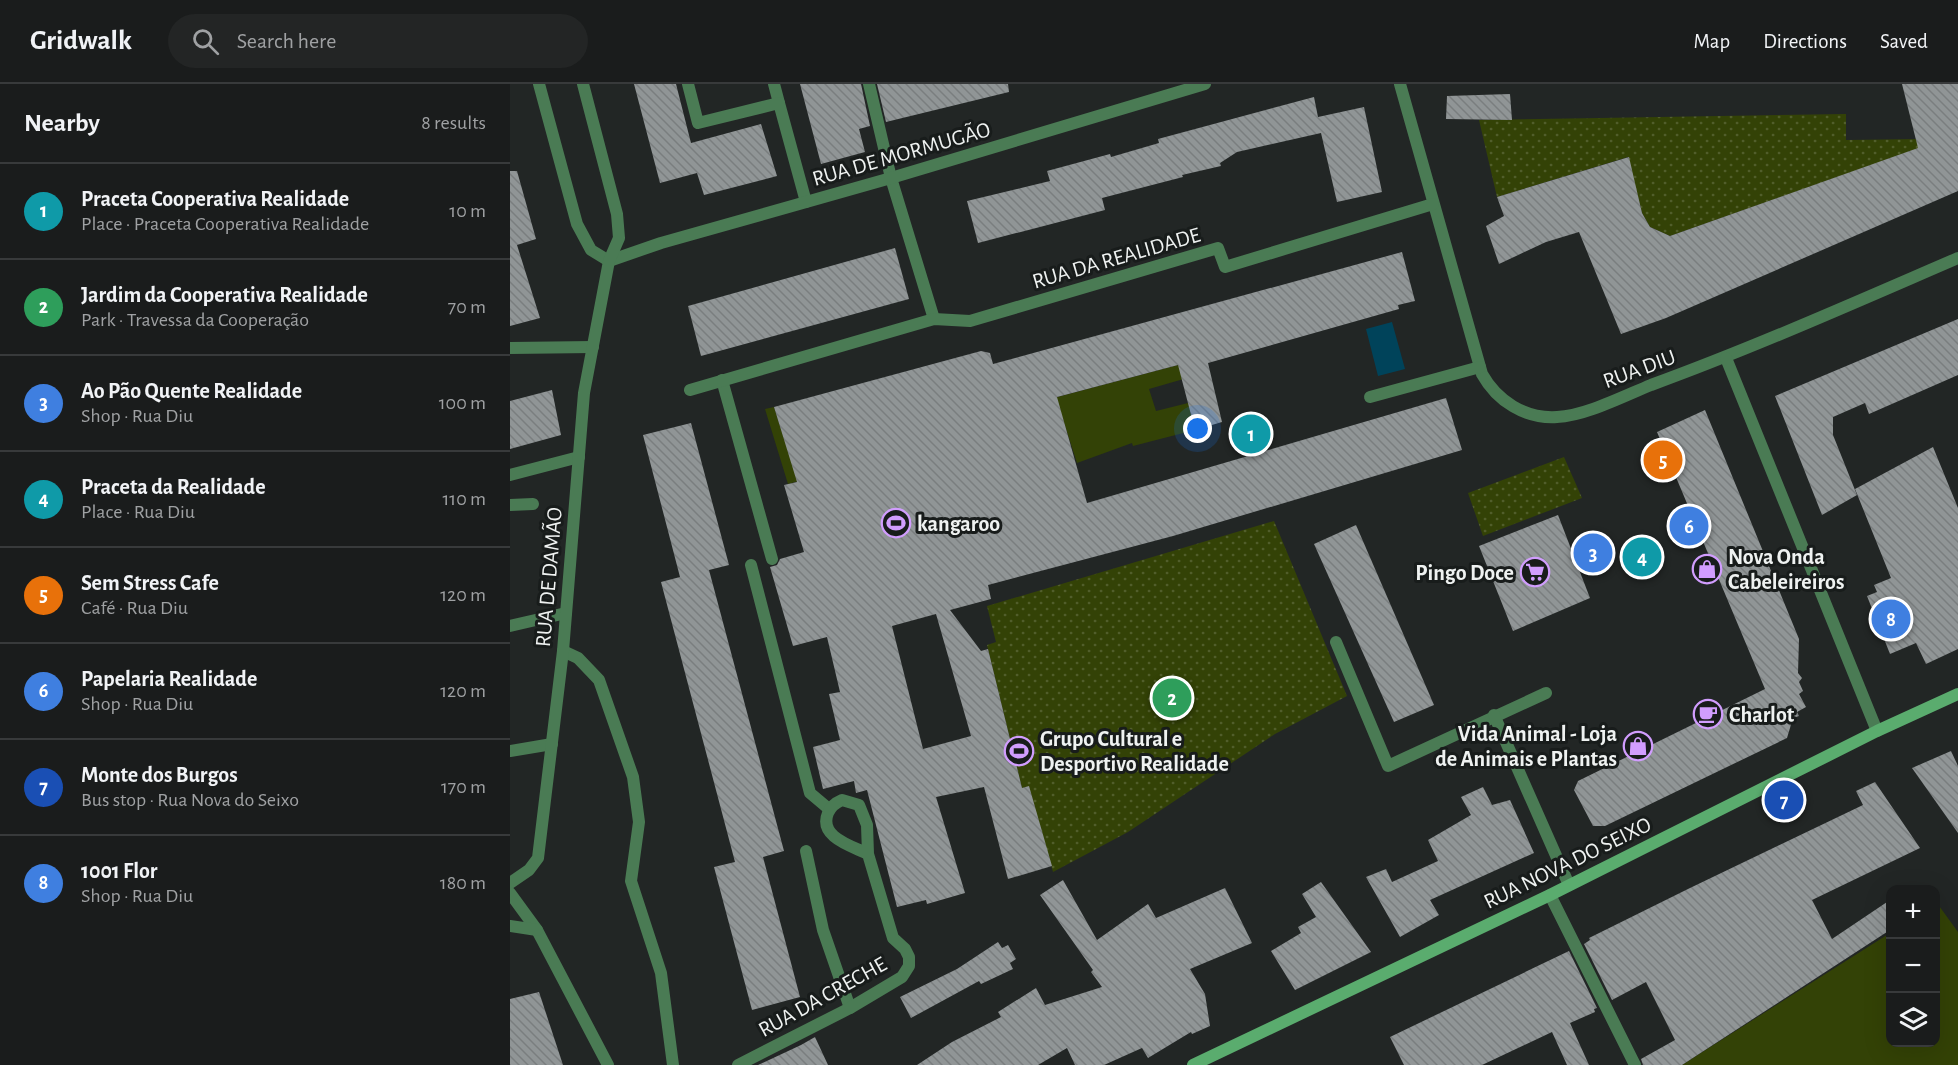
<!DOCTYPE html>
<html lang="en">
<head>
<meta charset="utf-8">
<style>
	:root { --surface:#1a1c1c; --page:#232525; --text:#f1f3f6; --muted:#9fa1a3; --line:#383a3b; --accent:#db2777 }
	body { margin:0; font-family:"Alegreya Sans",sans-serif; background:var(--page); color:var(--text) }
	.controls { position:absolute; right:18px; bottom:18px; display:grid; overflow:hidden; border-radius:12px; box-shadow:0 6px 24px #0002 }
	.controls button { width:54px; height:54px; display:grid; place-items:center; padding:0; border:0; border-bottom:2px solid var(--line); background:var(--surface); color:var(--text); font:30px sans-serif }
	.you { position:absolute; left:688px; top:345px; width:21px; height:21px; margin:-15px; border:4px solid #fff; border-radius:50%; background:#1a73e8; box-shadow:0 0 0 9px #1a73e833 }
	.badge { display:grid; place-items:center; width:39px; height:39px; border-radius:50%; background:var(--accent); color:#fff; font-size:20px; font-weight:700 }
	.pin { position:absolute; translate:-50% -50%; border:3px solid #fff; box-shadow:0 2px 6px #0006 }
	.list { margin:0; padding:0; list-style:none }
	h2 { display:flex; justify-content:space-between; align-items:center; height:78px; margin:0; padding:0 24px; font-size:26px }
	h2 small { font-size:20px; font-weight:400; color:var(--muted) }
	.list li { display:grid; grid-template-columns:39px 1fr auto; gap:18px; align-items:center; box-sizing:border-box; height:96px; padding:0 24px; border-top:2px solid var(--line) }
	.list b { display:block; font-size:22px; white-space:nowrap }
	.list p { margin:0; font-size:20px; white-space:nowrap; color:var(--muted) }
	.list em { font-size:20px; font-style:normal; color:var(--muted) }
	.icon { flex:none; width:33px; height:33px; fill:none; stroke:currentColor; stroke-width:2; stroke-linecap:round; stroke-linejoin:round }
	.map { position:relative; flex:none; width:1448px; height:981px; overflow:hidden }
	header { display:flex; align-items:center; gap:36px; box-sizing:border-box; height:84px; padding:0 30px; background:var(--surface); border-bottom:2px solid var(--line) }
	header strong { font-size:28px }
	nav { display:flex; gap:33px; margin-inline-start:auto; font-size:21px }
	.search { width:420px; height:54px; background:var(--page); display:flex; align-items:center; gap:15px; box-sizing:border-box; padding:0 21px; border-radius:33px; color:var(--muted); font-size:22px }
	main { display:flex }
	aside { flex:1; background:var(--surface) }
	.map>svg:first-child { display:block }
	.grass { fill:#334206 }
	.park { fill:url(#park-dots) }
	.water { fill:#00435a }
	.building { fill:url(#building-back-hatch); fill-rule:evenodd }
	.lines { fill:none; stroke-linecap:round; stroke-linejoin:round }
	.lane { stroke:#4a7b54; stroke-width:12 }
	.street { stroke:#4a7b54; stroke-width:12 }
	.secondary { stroke:#5aac6e; stroke-width:12 }
	.labels { text-anchor:middle; stroke-width:6; stroke-linejoin:round; paint-order:stroke }
	.street-label { font-size:22px; fill:#eff2f1; stroke:#181c1b }
	.poi-label { font-size:22px; font-weight:bold; fill:#eff2f1; stroke:#181c1b; text-anchor:start }
</style>
</head>
<body>
<header>
<strong>Gridwalk</strong>
<div class="search"><svg class="icon" aria-label="search" viewBox="0 0 24 24"><circle cx="10" cy="10" r="6"/><path d="M15 15l6 6"/></svg>Search here</div>
<nav><a>Map</a><a>Directions</a><a>Saved</a></nav>
</header>
<main>
<aside>
<h2>Nearby<small>8 results</small></h2>
<ul class="list">
<li><span class="badge" style="background:#0f9aa8">1</span><div><b>Praceta Cooperativa Realidade</b><p>Place · Praceta Cooperativa Realidade</p></div><em>10 m</em></li>
<li><span class="badge" style="background:#2e9e5b">2</span><div><b>Jardim da Cooperativa Realidade</b><p>Park · Travessa da Cooperação</p></div><em>70 m</em></li>
<li><span class="badge" style="background:#3f7fe0">3</span><div><b>Ao Pão Quente Realidade</b><p>Shop · Rua Diu</p></div><em>100 m</em></li>
<li><span class="badge" style="background:#0f9aa8">4</span><div><b>Praceta da Realidade</b><p>Place · Rua Diu</p></div><em>110 m</em></li>
<li><span class="badge" style="background:#e8710a">5</span><div><b>Sem Stress Cafe</b><p>Café · Rua Diu</p></div><em>120 m</em></li>
<li><span class="badge" style="background:#3f7fe0">6</span><div><b>Papelaria Realidade</b><p>Shop · Rua Diu</p></div><em>120 m</em></li>
<li><span class="badge" style="background:#1a4fb4">7</span><div><b>Monte dos Burgos</b><p>Bus stop · Rua Nova do Seixo</p></div><em>170 m</em></li>
<li><span class="badge" style="background:#3f7fe0">8</span><div><b>1001 Flor</b><p>Shop · Rua Diu</p></div><em>180 m</em></li>
</ul>
</aside>
<div class="map">
<svg width="1448" height="981" viewBox="0 0 1448 981">
	<defs>
		<pattern id="park-dots" width="8" height="8" patternUnits="userSpaceOnUse" patternTransform="scale(1.5)"><rect width="8" height="8" fill="#334206"/><path d="M2 2h.1M6 6h.1" fill="none" stroke="#515e2b" stroke-width="1.8" stroke-linecap="round"/></pattern>
		<pattern id="building-back-hatch" width="6" height="6" patternUnits="userSpaceOnUse" patternTransform="scale(1.5)"><rect width="6" height="6" fill="#909596"/><path d="M-1 5l2 2M0 0l6 6M5-1l2 2" fill="none" stroke="#7a7e7f"/></pattern>
	</defs>
	<rect width="100%" height="100%" fill="#222625"/>
	<g class="grass">
		<path d="M687 276 691 290 639 305 646 327 678 319 685 346 623 362 622 359 567 379 549 323 278 400 255 325 264 323 279 370 495 327Z"/>
		<path d="M1427 819 1448 848V981H1172L1380 849V958H1426Z"/>
	</g>
	<g class="park">
		<path d="M1336 30V56L1413 55 1415 62 1160 152 1140 143 1132 129 1118 73 987 113 969 36Z"/>
		<path d="M1054 373 1072 414 973 452 958 409Z"/>
		<path d="M764 437 837 612 765 650 618 748 543 788 519 703 512 704 477 561 486 558 477 522Z"/>
	</g>
	<path class="water" d="M882 238 895 285 868 292 856 245Z"/>
	<g class="building">
		<path d="M124 0H166L181 59 251 40 267 92 194 111 187 89 150 99Z"/>
		<path d="M290 0H351L360 42 349 45 355 68 311 80Z"/>
		<path d="M367 0H498L499 8 376 38Z"/>
		<path d="M1392 0H1448V107L1156 234 1111 250 1069 148 1036 158 989 180 976 142 994 132 987 113 1119 73 1132 129 1140 143 1160 152 1408 64Z"/>
		<path d="M1000 10 1002 36 936 35 937 12Z"/>
		<path d="M804 13 808 33 854 23 872 108 827 118 811 49 727 68 710 79 711 82 672 91 673 93 592 114 595 126 468 159 457 117 540 97 537 87 600 70 601 73 649 59 648 55Z"/>
		<path d="M0 87H7L26 155 7 161 30 234 0 242Z"/>
		<path d="M385 164 399 215 191 272 178 222Z"/>
		<path d="M892 168 905 217 888 221 889 225 698 279 712 338 685 346 668 281 547 313 577 419 936 314 952 366 663 452 478 501 481 515 440 526 471 567 478 565 512 704 519 702 542 782 498 795 474 703 426 713 455 809 417 820 416 816 387 823 357 706 346 709 344 697 313 705 303 663 330 656 319 610 330 608 317 553 283 562 260 483 267 481 270 475 294 468 274 401 287 398 264 323 471 267 480 269 483 280ZM426 530 461 652 413 665 382 542Z"/>
		<path d="M1448 235V291L1359 330 1355 319 1323 333V351L1347 411 1312 431 1265 312Z"/>
		<path d="M42 306 51 351 0 365V317Z"/>
		<path d="M1195 326 1289 555 1288 589 1292 594 1289 598 1293 607 1289 610 1296 623 1287 628 1289 632 1283 634 1277 654 1095 742H1083L1064 706 1068 697 1255 605 1147 348Z"/>
		<path d="M181 339 219 481 199 486 274 767 253 773 290 913 242 926 204 783 225 778 151 498 170 493 133 351Z"/>
		<path d="M1423 363 1448 424V565L1416 580 1406 559 1380 570 1357 512 1367 508 1364 501 1381 494 1345 405Z"/>
		<path d="M1048 431 1080 514 1003 547 969 462Z"/>
		<path d="M846 441 924 621 884 638 804 460Z"/>
		<path d="M1441 667 1448 682V749L1402 684Z"/>
		<path d="M1365 698 1410 764 1302 816 1322 855 1380 816V846L1172 981H1133L1131 975 1165 956 1136 898 1102 916 1074 860 1080 856 1079 854 1180 804 1353 721 1346 707Z"/>
		<path d="M973 703 982 721 1000 716 1024 769 920 816 929 831 890 853 856 793 876 785 882 798 928 777 918 756 961 731 951 713Z"/>
		<path d="M553 796 587 856 638 820 646 834 715 804 742 859 680 885 695 910 700 942 682 950 681 948 638 974 632 964 594 981H565L557 964 528 981H407L442 958 491 933 488 928 526 904 535 921 592 903 581 888 583 886 530 811Z"/>
		<path d="M811 798 861 868 785 906 761 867 791 849 788 843 806 833 792 810Z"/>
		<path d="M488 858 492 864 498 861 506 875 500 879 503 885 471 900 469 897 401 934 390 913 447 885Z"/>
		<path d="M1059 867 1087 924 1084 925 1085 928 1060 939 1079 981H1057L1042 948 972 981H894L880 953Z"/>
		<path d="M29 908 53 981H0V915Z"/>
		<path d="M305 953 318 981H248L291 961Z"/>
	</g>
	<g class="lines">
		<g class="lane">
			<path d="M264 0 269 19"/>
			<path d="M212 296 262 475"/>
			<path d="M0 391 69 373"/>
			<path d="M0 421 23 420"/>
			<path d="M241 481 300 709 319 725"/>
			<path d="M0 542 56 529"/>
			<path d="M53 567 68 574 89 596 123 693 129 738 121 797 151 889 163 981"/>
			<path d="M0 667 42 660"/>
			<path d="M296 767 313 846 340 924"/>
		</g>
		<g class="street">
			<path d="M29 0 67 140 81 166 99 177"/>
			<path d="M178 0 188 39 269 19 296 118"/>
			<path d="M359 0 381 94 424 235"/>
			<path d="M890 0 972 290C987 317 1015 335 1047 333 1075 332 1114 312 1141 301 1245 263 1346 218 1448 174"/>
			<path d="M99 177 151 159 381 94 695 0"/>
			<path d="M0 264 83 263"/>
			<path d="M1216 274 1367 647"/>
			<path d="M180 306 424 235 460 237 708 164 715 183 923 120"/>
			<path d="M860 313 970 283"/>
			<path d="M826 558 878 682 1036 609"/>
			<path d="M984 631 1059 801"/>
			<path d="M0 799 19 786 28 774 53 567 74 309 99 177 109 154 107 130 73 0"/>
			<path d="M0 809 27 846 98 981"/>
			<path d="M1040 811 1125 981"/>
			<path d="M0 842 27 846"/>
			<path d="M228 981 340 924 392 893 399 882V873L395 865 383 854 358 770C342 762 308 753 318 729 321 722 325 719 332 716L349 721 357 741 358 770"/>
		</g>
		<path class="secondary" d="M683 981 1040 811 1367 647 1448 610"/>
	</g>
	<defs>
		<g id="stadium-ring" transform="scale(1.5)"><circle r="9.5" fill="#181c1b" stroke="#d19dfe" stroke-width="1.5"/><path d="M0-5a6.5 5 0 1 0 0 10a6.5 5 0 1 0 0-10ZM-3.5-1.8h7v3.6h-7Z" fill="#d19dfe"/></g>
		<g id="shop-ring" transform="scale(1.5)"><circle r="9.5" fill="#181c1b" stroke="#d19dfe" stroke-width="1.5"/><path d="M-5-2.5h2.3a2.7 3.5 0 0 1 5.4 0H5L5.5 6h-11ZM-1.5-2.5h3a1.5 2.3 0 0 0-3 0Z" fill="#d19dfe"/></g>
		<g id="supermarket-ring" transform="scale(1.5)"><circle r="9.5" fill="#181c1b" stroke="#d19dfe" stroke-width="1.5"/><path d="M-6-5.5h2.5l.6 2H6L4.5 2H-2.5L-4.4-4H-6ZM-1.5 3.2a1.3 1.3 0 1 0 .1 0ZM3 3.2a1.3 1.3 0 1 0 .1 0Z" fill="#d19dfe"/></g>
		<g id="cafe-ring" transform="scale(1.5)"><circle r="9.5" fill="#181c1b" stroke="#d19dfe" stroke-width="1.5"/><path d="M-5.5-4.5H6V0H3Q3 3.5 0 3.5H-2.5Q-5.5 3.5-5.5 0ZM3-3.2v2h1.7v-2ZM-6 4.5H4V6H-6Z" fill="#d19dfe"/></g>
	</defs>
	<g fill-rule="evenodd">
		<use href="#stadium-ring" x="386" y="439"/>
		<use href="#shop-ring" x="1197" y="485"/>
		<use href="#supermarket-ring" x="1025" y="488"/>
		<use href="#cafe-ring" x="1198" y="630"/>
		<use href="#shop-ring" x="1128" y="662"/>
		<use href="#stadium-ring" x="509" y="667"/>
	</g>
	<g class="labels">
		<g class="street-label">
			<text transform="translate(391 69) rotate(-16)" y="8">RUA DE MORMUGÃO</text>
			<text transform="translate(606 173) rotate(-16)" y="8">RUA DA REALIDADE</text>
			<text transform="translate(1129 284) rotate(-20)" y="8">RUA DIU</text>
			<text transform="translate(38 493) rotate(-85)" y="8">RUA DE DAMÃO</text>
			<text transform="translate(1057 778) rotate(-26)" y="8">RUA NOVA DO SEIXO</text>
			<text transform="translate(312 912) rotate(-29)" y="8">RUA DA CRECHE</text>
		</g>
		<g class="poi-label">
			<text x="407" y="447">kangaroo</text>
			<text x="1218" y="480">Nova Onda<tspan x="1218" dy="25">Cabeleireiros</tspan></text>
			<text x="1004" y="496" text-anchor="end">Pingo Doce</text>
			<text x="1219" y="638">Charlot</text>
			<text x="1107" y="657" text-anchor="end">Vida Animal - Loja<tspan x="1107" dy="25">de Animais e Plantas</tspan></text>
			<text x="530" y="662">Grupo Cultural e<tspan x="530" dy="25">Desportivo Realidade</tspan></text>
		</g>
	</g>
</svg>
<div class="controls">
<button>+</button>
<button>−</button>
<button><svg class="icon" aria-label="layers" viewBox="0 0 24 24"><path d="M12 4l9 5-9 5-9-5zM3 14l9 5 9-5"/></svg></button>
</div>
<div class="you"></div>
<div class="pin badge" style="left:741px;top:350px;background:#0f9aa8">1</div>
<div class="pin badge" style="left:662px;top:614px;background:#2e9e5b">2</div>
<div class="pin badge" style="left:1083px;top:469px;background:#3f7fe0">3</div>
<div class="pin badge" style="left:1132px;top:473px;background:#0f9aa8">4</div>
<div class="pin badge" style="left:1153px;top:376px;background:#e8710a">5</div>
<div class="pin badge" style="left:1179px;top:442px;background:#3f7fe0">6</div>
<div class="pin badge" style="left:1274px;top:716px;background:#1a4fb4">7</div>
<div class="pin badge" style="left:1381px;top:535px;background:#3f7fe0">8</div>
</div>
</main>
</body>
</html>
